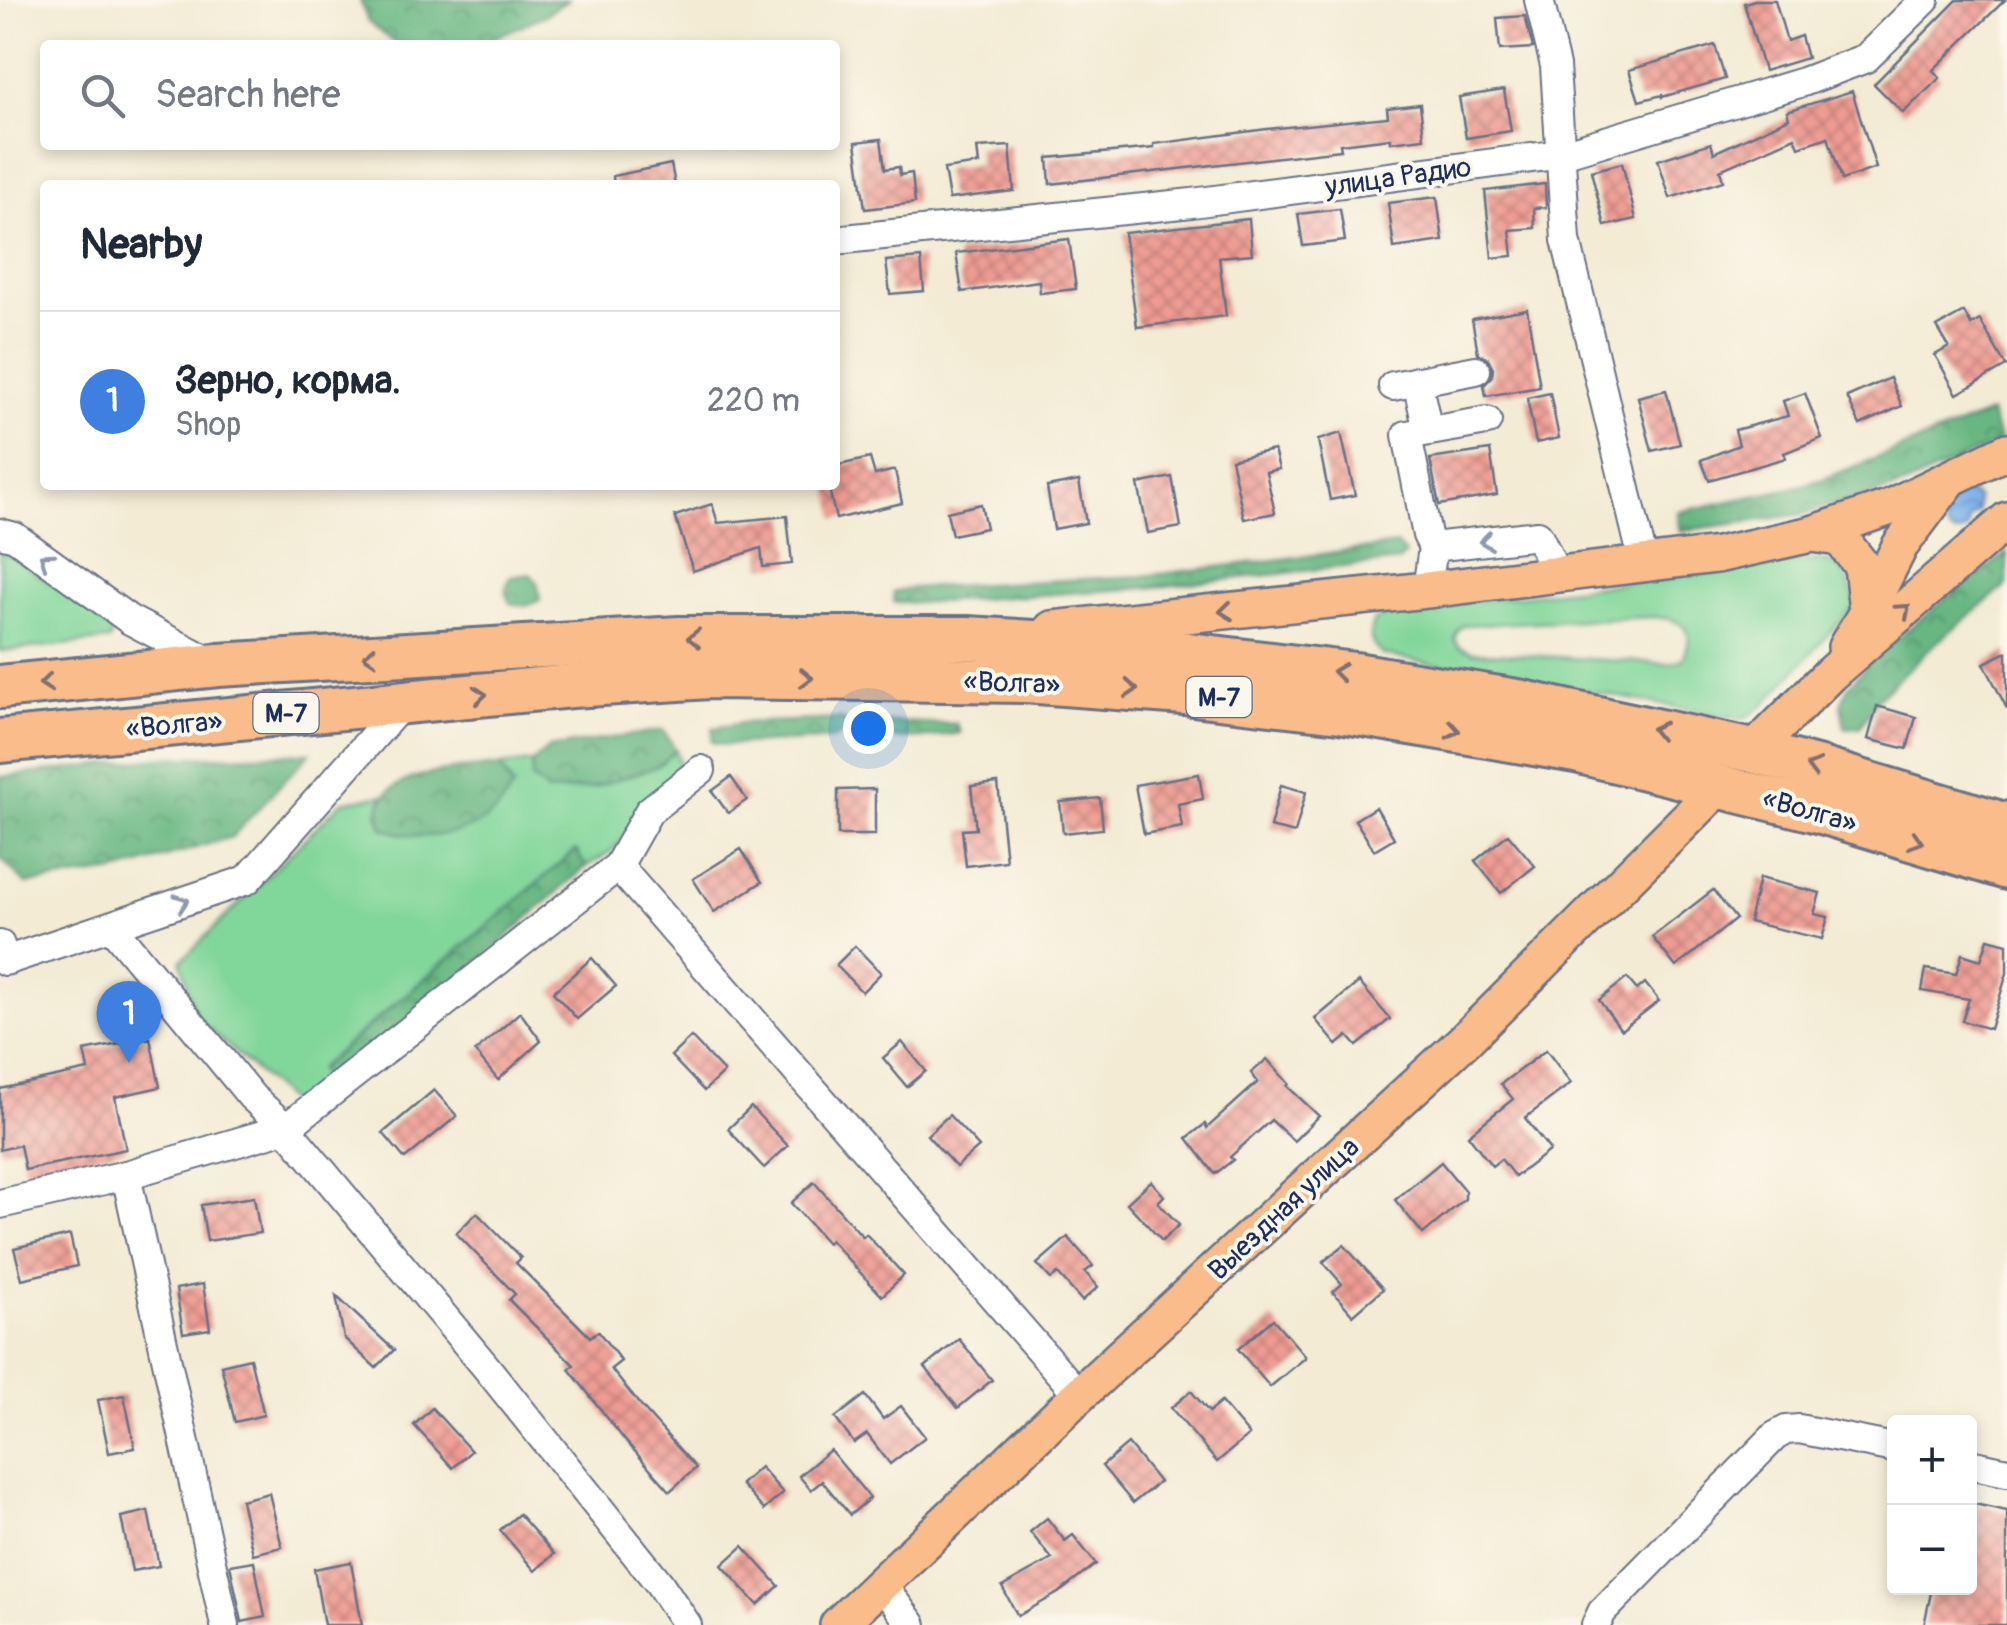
<!DOCTYPE html>
<html lang="en">
<head>
<meta charset="utf-8">
<style>
	:root { --surface:#fff; --page:#f6f6f7; --text:#1f2937; --muted:#747a83; --line:#e0e1e3; --accent:#1a73e8 }
	body { margin:0; font-family:Pangolin,sans-serif; background:var(--page); color:var(--text) }
	.controls { position:absolute; right:30px; bottom:30px; display:grid; overflow:hidden; border-radius:10px; box-shadow:0 5px 15px #0003 }
	.controls button { width:90px; height:90px; display:grid; place-items:center; padding:0; border:0; border-bottom:2px solid var(--line); background:var(--surface); color:var(--text); font:50px sans-serif }
	.you { position:absolute; left:868px; top:728px; width:35px; height:35px; margin:-25px; border:8px solid #fff; border-radius:50%; background:#1a73e8; box-shadow:0 0 0 15px #1a73e833 }
	.badge { display:grid; place-items:center; width:65px; height:65px; border-radius:50%; background:var(--accent); color:#fff; font-size:32px; font-weight:700 }
	.pin { position:absolute; translate:-50% -82px; filter:drop-shadow(0 2px 5px #0008) }
	.pin::after { content:''; position:absolute; top:52px; width:35px; height:30px; background:inherit; clip-path:polygon(0 0,100% 0,50% 100%) }
	.list { margin:0; padding:0; list-style:none }
	h2 { display:flex; justify-content:space-between; align-items:center; height:130px; margin:0; padding:0 40px; font-size:42px }
	h2 small { font-size:32px; font-weight:400; color:var(--muted) }
	.list li { display:grid; grid-template-columns:65px 1fr auto; gap:30px; align-items:center; box-sizing:border-box; height:180px; padding:0 40px; border-top:2px solid var(--line) }
	.list b { display:block; font-size:38px; white-space:nowrap }
	.list p { margin:0; font-size:32px; white-space:nowrap; color:var(--muted) }
	.list em { font-size:32px; font-style:normal; color:var(--muted) }
	.icon { flex:none; width:55px; height:55px; fill:none; stroke:currentColor; stroke-width:2; stroke-linecap:round; stroke-linejoin:round }
	.map { position:relative; flex:none; width:2007px; height:1625px; overflow:hidden }
	.search { position:absolute; background:var(--surface); box-shadow:0 5px 15px #0003; left:40px; top:40px; width:800px; height:110px; display:flex; align-items:center; gap:25px; box-sizing:border-box; padding:0 35px; border-radius:10px; color:var(--muted); font-size:38px }
	.panel { position:absolute; background:var(--surface); box-shadow:0 5px 15px #0003; left:40px; top:180px; width:800px; height:310px; border-radius:10px }
	.map>svg:first-child { display:block }
	.grass { fill:#81d699; stroke:#4e827c; stroke-width:2.5; fill-rule:evenodd }
	.forest { fill:url(#forest-crowns); stroke:#427370; stroke-width:2.5 }
	.water { fill:url(#water-waves); stroke:#4c70a4; stroke-width:2.5 }
	.building { fill:url(#building-cross-hatch) }
	.lines { fill:none; stroke-linecap:round; stroke-linejoin:round }
	.minor-casing { stroke:#677187; stroke-width:32 }
	.major-casing { stroke:#677187; stroke-width:40 }
	.highway-casing { stroke:#677187; stroke-width:48 }
	.minor { stroke:#fff; stroke-width:28 }
	.major { stroke:#f9bc8a; stroke-width:35 }
	.highway { stroke:#f9bc8a; stroke-width:42 }
	.oneway { stroke:#8d97ae }
	.oneway2 { stroke:#7f6e72 }
	.labels { text-anchor:middle; stroke-width:8; stroke-linejoin:round; paint-order:stroke }
	.shield { fill:#fbf7ec; stroke:#5e6b89; stroke-width:2.5 }
	.shield-label { font-size:25px; font-weight:bold; fill:#1b2f5e }
	.street-label { font-size:28px; fill:#1b2f5e; stroke:#fbf7ec }
</style>
</head>
<body>
<div class="map">
<svg width="2007" height="1625" viewBox="0 0 2007 1625">
	<defs>
		<pattern id="forest-crowns" width="20" height="18" patternUnits="userSpaceOnUse" patternTransform="scale(2.5)"><rect width="20" height="18" fill="#68b781"/><path d="M2 6a3 3 0 1 1 6 0M12 15a3 3 0 1 1 6 0" fill="none" stroke="#55956d"/></pattern>
		<pattern id="water-waves" width="16" height="10" patternUnits="userSpaceOnUse" patternTransform="scale(2.5)"><rect width="16" height="10" fill="#7cb1ea"/><path d="M0 5q4-4 8 0t8 0" fill="none" stroke="#6590c1"/></pattern>
		<pattern id="building-cross-hatch" width="8" height="8" patternUnits="userSpaceOnUse" patternTransform="scale(2.5)"><rect width="8" height="8" fill="#ef9c93"/><path d="M0 0l8 8M0 8l8-8" fill="none" stroke="#c1807b"/></pattern>
	</defs>
	<rect width="100%" height="100%" fill="#fbf7ec"/>
	<filter id="ink" filterUnits="userSpaceOnUse"><feTurbulence type="fractalNoise" baseFrequency=".01" numOctaves="2"/><feDisplacementMap in="SourceGraphic" scale="20" xChannelSelector="R" yChannelSelector="G"/><feConvolveMatrix kernelMatrix="1 2 1 2 8 2 1 2 1" color-interpolation-filters="sRGB"/></filter>
	<filter id="wash" filterUnits="userSpaceOnUse"><feTurbulence type="fractalNoise" baseFrequency=".0048" numOctaves="4" result="noise"/><feDisplacementMap in="SourceGraphic" scale="40" xChannelSelector="R" yChannelSelector="G"/><feGaussianBlur stdDeviation="2.25" result="paint"/><feColorMatrix in="noise" values="0 0 0 0 0 0 0 0 0 0 0 0 0 0 0 0 0 1.4 0 .05"/><feComposite in="paint" operator="in"/></filter>
	<g filter="url(#wash)">
		<rect width="100%" height="100%" fill="#f3ebd4"/>
		<g class="grass">
			<path d="M0 551 12 557 110 623 113 627 110 640 0 651Z"/>
			<path d="M1816 560C1844 561 1850 581 1855 605L1761 708 1743 719 1383 655C1371 645 1367 636 1374 620L1398 610ZM1655 617C1684 620 1697 628 1683 659L1670 664 1473 652 1460 647 1455 639 1458 630 1464 625Z"/>
			<path d="M676 750 680 767 613 850 586 867 575 851 319 1068 326 1082 291 1103 195 1016 181 961 342 802 383 795 378 815 513 787 500 766 532 762V779L661 763Z"/>
		</g>
		<g class="forest">
			<path d="M360 0H568L543 16 478 45H398L368 22Z"/>
			<path d="M1990 413 2000 441 1901 487 1804 514 1680 531 1678 512 1788 489 1824 479Z"/>
			<path d="M1397 545 1405 554 1399 561 1145 588 918 603 894 602 893 592 913 588 1143 576Z"/>
			<path d="M2007 553V585L1931 647 1876 700 1860 727 1845 728 1841 705 1847 688 1873 659 1941 602Z"/>
			<path d="M530 574 537 582 540 600 526 606 510 603 505 592 510 577Z"/>
			<path d="M842 719 854 728 833 739 724 745 712 742 713 728 743 723Z"/>
			<path d="M889 722 957 724 960 733 922 738 883 739Z"/>
			<path d="M663 730 676 750 658 766 592 788 548 792 532 779V762L549 748Z"/>
			<path d="M310 753 232 837 116 872 26 884 0 858V777L160 758Z"/>
			<path d="M500 766 513 787C509 793 505 801 500 807 472 837 419 843 383 828 359 770 465 769 500 766Z"/>
			<path d="M576 850 586 867 363 1063 326 1082 319 1069Z"/>
		</g>
		<path class="water" d="M1961 493 1972 494 1977 498 1978 512 1969 518 1968 529C1958 536 1951 536 1945 525L1947 521 1938 515Z"/>
		<g id="blocks">
			<g class="building">
				<path d="M1755 0H1775L1787 41 1801 36 1807 58 1764 71 1744 3Z"/>
				<path d="M1957 0H2005L1933 70 1940 78 1903 113 1874 84Z"/>
				<path d="M1525 16 1533 48 1500 50 1497 18Z"/>
				<path d="M1715 45 1725 79 1662 97V95L1639 101 1629 70Z"/>
				<path d="M1504 90 1511 131 1466 138 1459 97Z"/>
				<path d="M1852 91 1876 168 1842 180 1828 137 1799 147 1795 137 1720 170 1723 181 1670 198 1658 160 1711 143 1714 153 1789 118 1787 111Z"/>
				<path d="M1420 104 1424 138 1391 142V138L1340 144 1341 150 1050 184 1048 158 1154 148V144L1267 129 1388 117 1387 108Z"/>
				<path d="M881 139 885 169 899 167 900 175 912 173 915 203 865 209 856 142Z"/>
				<path d="M1010 146 1014 191 949 199 944 169 979 164 977 148Z"/>
				<path d="M1622 163 1636 219 1605 226 1591 171Z"/>
				<path d="M671 164 675 185H614L613 176Z"/>
				<path d="M1545 184 1546 207 1534 208 1535 228 1510 230 1513 256 1492 258 1485 191Z"/>
				<path d="M1437 197 1443 241 1394 248 1388 203Z"/>
				<path d="M1340 209 1345 241 1303 246 1298 214Z"/>
				<path d="M1249 219 1252 254 1219 257 1226 316 1137 327 1124 233Z"/>
				<path d="M1069 239 1076 289 1040 293 1039 281 962 292 956 253Z"/>
				<path d="M921 258 924 291 890 294 886 261Z"/>
				<path d="M1527 309 1540 387 1486 396 1484 385 1492 377 1493 368 1488 358 1478 353 1472 319Z"/>
				<path d="M1964 312 1971 325 1980 320 2006 366 1957 394 1935 355 1949 347 1937 327Z"/>
				<path d="M1890 378 1902 406 1860 425 1847 397Z"/>
				<path d="M1666 390 1680 444 1652 451 1638 397Z"/>
				<path d="M1550 393 1559 438 1536 443 1527 398Z"/>
				<path d="M1805 393 1822 438 1784 453 1786 458 1709 480 1701 460 1739 445 1735 430 1788 416 1783 401Z"/>
				<path d="M1341 433 1355 495 1330 500 1318 440Z"/>
				<path d="M1274 450 1279 469 1266 472 1275 513 1244 519 1231 459Z"/>
				<path d="M1490 450 1497 495 1439 505 1430 459Z"/>
				<path d="M870 458 875 475 895 470 902 503 836 519 828 485H835V466Z"/>
				<path d="M1172 477 1181 527 1148 533 1138 484Z"/>
				<path d="M1079 481 1086 523 1054 529 1047 487Z"/>
				<path d="M712 504 718 523 787 516 792 564 763 567 761 548 693 571 675 516Z"/>
				<path d="M981 504 986 528 952 535 947 512Z"/>
				<path d="M2007 652V709L1984 663Z"/>
				<path d="M1877 706 1916 717 1907 749 1868 739Z"/>
				<path d="M1199 774 1203 799 1178 804 1182 827 1144 834 1135 785Z"/>
				<path d="M731 777 747 800 728 813 712 791Z"/>
				<path d="M998 783 1006 861 966 866 962 830 976 829 971 786Z"/>
				<path d="M1281 785 1306 792 1295 833 1270 827Z"/>
				<path d="M875 789V835H838V790Z"/>
				<path d="M1100 798 1103 829 1063 833 1060 802Z"/>
				<path d="M1376 807 1394 838 1374 850 1355 820Z"/>
				<path d="M1508 834 1535 866 1501 893 1475 861Z"/>
				<path d="M741 849 762 882 714 912 693 879Z"/>
				<path d="M1759 878 1820 893 1814 914 1828 917 1822 939 1749 922Z"/>
				<path d="M1713 890 1736 919 1676 967 1652 937Z"/>
				<path d="M1988 939 2007 944V973L1990 1029 1962 1021 1969 999 1922 991 1926 969 1956 974 1962 954 1981 960Z"/>
				<path d="M855 946 881 973 862 992 836 965Z"/>
				<path d="M592 958 616 986 577 1019 553 992Z"/>
				<path d="M1627 978 1637 990 1645 983 1659 1001 1621 1030 1599 1000Z"/>
				<path d="M1359 982 1390 1019 1357 1046 1348 1036 1337 1045 1315 1019Z"/>
				<path d="M520 1012 541 1041 498 1080 475 1052Z"/>
				<path d="M691 1037 724 1072 704 1091 671 1056Z"/>
				<path d="M150 1038 160 1087 115 1097 126 1149 25 1170 20 1145 0 1150V1089L88 1070 84 1051Z"/>
				<path d="M902 1042 926 1071 907 1087 883 1058Z"/>
				<path d="M1546 1050 1571 1083 1525 1118 1550 1150 1515 1177 1501 1159 1492 1166 1468 1135 1513 1099 1501 1084Z"/>
				<path d="M1267 1059 1289 1084 1287 1086 1319 1116 1294 1141 1271 1120 1230 1157 1233 1160 1215 1174 1187 1138 1205 1124 1207 1128 1258 1082 1251 1073Z"/>
				<path d="M434 1090 457 1116 405 1159 383 1133Z"/>
				<path d="M751 1107 788 1146 764 1168 728 1129Z"/>
				<path d="M949 1115 979 1147 956 1167 927 1135Z"/>
				<path d="M1441 1162 1465 1191V1199L1423 1234 1395 1200Z"/>
				<path d="M1151 1181 1164 1196 1158 1202 1179 1225 1162 1241 1127 1203Z"/>
				<path d="M814 1182 863 1237 866 1234 904 1275 882 1296 830 1240 827 1243 791 1203Z"/>
				<path d="M254 1197 260 1233 207 1241 201 1205Z"/>
				<path d="M477 1213 521 1258 516 1263 590 1337 598 1331 621 1361 611 1369 640 1405 696 1468 670 1491 623 1438 569 1369 574 1365 509 1300 515 1294 456 1233Z"/>
				<path d="M70 1235 77 1266 22 1279 14 1248Z"/>
				<path d="M1068 1237 1093 1266 1085 1272 1098 1287 1082 1301 1058 1274 1051 1279 1037 1264Z"/>
				<path d="M1344 1245 1383 1289 1353 1315 1333 1292 1342 1284 1323 1262Z"/>
				<path d="M203 1284 210 1329 183 1333 176 1289Z"/>
				<path d="M336 1296 394 1350 376 1368 344 1338Z"/>
				<path d="M1273 1319 1306 1357 1270 1387 1238 1349Z"/>
				<path d="M959 1339 992 1380 958 1408 925 1367Z"/>
				<path d="M250 1358 264 1415 235 1422 221 1365Z"/>
				<path d="M1191 1391 1209 1412 1221 1402 1249 1435 1217 1462 1171 1408Z"/>
				<path d="M124 1395 135 1448 109 1453 98 1400Z"/>
				<path d="M865 1395 883 1419 901 1406 925 1437 890 1464 867 1434 854 1443 835 1418Z"/>
				<path d="M432 1408 471 1451 453 1468 414 1425Z"/>
				<path d="M1128 1444 1159 1482 1133 1503 1102 1466Z"/>
				<path d="M830 1450 870 1498 850 1515 822 1481 811 1490 799 1476Z"/>
				<path d="M760 1467 783 1493 764 1510 741 1484Z"/>
				<path d="M269 1493 282 1547 253 1554 241 1500Z"/>
				<path d="M1970 1503 2007 1511V1625H1924L1932 1588H1970Z"/>
				<path d="M148 1511 159 1566 132 1571 121 1517Z"/>
				<path d="M519 1514 554 1554 535 1571 500 1530Z"/>
				<path d="M1047 1518 1065 1541 1073 1535 1096 1564 1060 1592 1018 1616 1002 1587 1052 1559 1030 1532Z"/>
				<path d="M743 1546 779 1586 758 1605 722 1565Z"/>
				<path d="M254 1561 265 1617 242 1622 230 1565Z"/>
				<path d="M351 1562 362 1625H324L314 1569Z"/>
			</g>
		</g>
	</g>
	<g filter="url(#ink)">
		<use href="#blocks" fill-opacity="0" stroke="#677187" stroke-width="2.5"/>
		<g class="lines">
			<g class="minor-casing">
				<g id="minor">
					<path d="M1539 0 1555 66 1566 240 1644 564"/>
					<path d="M835 240 1192 203 1562 154 1803 82 1866 58 1925 0"/>
					<path d="M1417 381 1428 431"/>
					<path d="M1393 386 1476 370"/>
					<path d="M0 533 15 537 130 620 216 665"/>
					<path d="M1433 547 1427 535 1407 435 1487 421"/>
					<path d="M1427 590 1433 547 1538 535 1557 575"/>
					<path d="M618 866 1079 1395"/>
					<path d="M111 926 252 1097 286 1128 486 1367 659 1583 687 1625"/>
					<path d="M0 945 5 961 247 880 404 702"/>
					<path d="M126 1175 225 1625"/>
					<path d="M0 1204 126 1175 286 1128 618 866 649 811 701 770"/>
					<path d="M1970 1464 2007 1472"/>
					<path d="M881 1584 912 1625"/>
					<path d="M1596 1625 1602 1612 1775 1436 1786 1430 1799 1429 1894 1448"/>
				</g>
			</g>
			<g class="major-casing">
				<g id="major">
					<path d="M1812 534 1840 538 1862 566 1867 611"/>
					<path d="M1052 629 1427 590 1717 555 1812 534 1888 508 2007 451"/>
					<path d="M1846 647 1867 612 1900 546 1947 483"/>
					<path d="M1753 751 1830 674 2007 520"/>
					<path d="M838 1625 1079 1395 1465 1040 1721 785"/>
				</g>
			</g>
			<g class="highway-casing">
				<g id="highway">
					<path d="M0 687 218 665 679 638H967L1139 648 1355 674 1523 702 1753 751 1827 771 2007 825"/>
					<path d="M0 741 572 686 709 677 1024 681 1184 693 1340 711 1576 751 1815 810 2007 868"/>
				</g>
			</g>
			<use href="#minor" class="minor"/>
			<use href="#major" class="major"/>
			<use href="#highway" class="highway"/>
		</g>
		<defs><path id="oneway-chevron" d="M-2-3.5L2.5 0L-2 3.5" fill="none" stroke-width="1.6" stroke-linecap="round" stroke-linejoin="round" transform="scale(2.5)"/></defs>
		<g class="oneway">
			<use href="#oneway-chevron" transform="translate(1486 541) rotate(173)"/>
			<use href="#oneway-chevron" transform="translate(46 559) rotate(-145)"/>
			<use href="#oneway-chevron" transform="translate(182 902) rotate(-19)"/>
		</g>
		<g class="oneway2">
			<use href="#oneway-chevron" transform="translate(1904 610) rotate(-41)"/>
			<use href="#oneway-chevron" transform="translate(1226 611) rotate(174)"/>
			<use href="#oneway-chevron" transform="translate(694 638) rotate(180)"/>
			<use href="#oneway-chevron" transform="translate(370 656) rotate(177)"/>
			<use href="#oneway-chevron" transform="translate(1339 672) rotate(-173)"/>
			<use href="#oneway-chevron" transform="translate(806 678) rotate(1)"/>
			<use href="#oneway-chevron" transform="translate(46 683) rotate(174)"/>
			<use href="#oneway-chevron" transform="translate(1131 689) rotate(4)"/>
			<use href="#oneway-chevron" transform="translate(480 695) rotate(-6)"/>
			<use href="#oneway-chevron" transform="translate(1453 730) rotate(10)"/>
			<use href="#oneway-chevron" transform="translate(1658 730) rotate(-167)"/>
			<use href="#oneway-chevron" transform="translate(1813 767) rotate(-165)"/>
			<use href="#oneway-chevron" transform="translate(1916 841) rotate(17)"/>
		</g>
	</g>
	<g class="labels">
		<g class="shield">
			<rect x="1186.5" y="677" width="65" height="40" rx="8"/>
			<rect x="253.5" y="693" width="65" height="40" rx="8"/>
		</g>
		<g class="shield-label">
			<text x="1219" y="706">М-7</text>
			<text x="286" y="722">М-7</text>
		</g>
		<g class="street-label">
			<text transform="translate(1398 176) rotate(-8)" y="10">улица Радио</text>
			<text transform="translate(1012 682) rotate(2)" y="10">«Волга»</text>
			<text transform="translate(174 724) rotate(-5)" y="10">«Волга»</text>
			<text transform="translate(1810 810) rotate(16)" y="10">«Волга»</text>
			<text transform="translate(1283 1208) rotate(-43)" y="10">Выездная улица</text>
		</g>
	</g>
</svg>
<div class="controls">
<button>+</button>
<button>−</button>
</div>
<div class="you"></div>
<div class="pin badge" style="left:129px;top:1063px;background:#3f7fe0">1</div>
<div class="search"><svg class="icon" aria-label="search" viewBox="0 0 24 24"><circle cx="10" cy="10" r="6"/><path d="M15 15l6 6"/></svg>Search here</div>
<section class="panel">
<h2>Nearby<small></small></h2>
<ul class="list">
<li><span class="badge" style="background:#3f7fe0">1</span><div><b>Зерно, корма.</b><p>Shop</p></div><em>220 m</em></li>
</ul>
</section>
</div>
</body>
</html>
